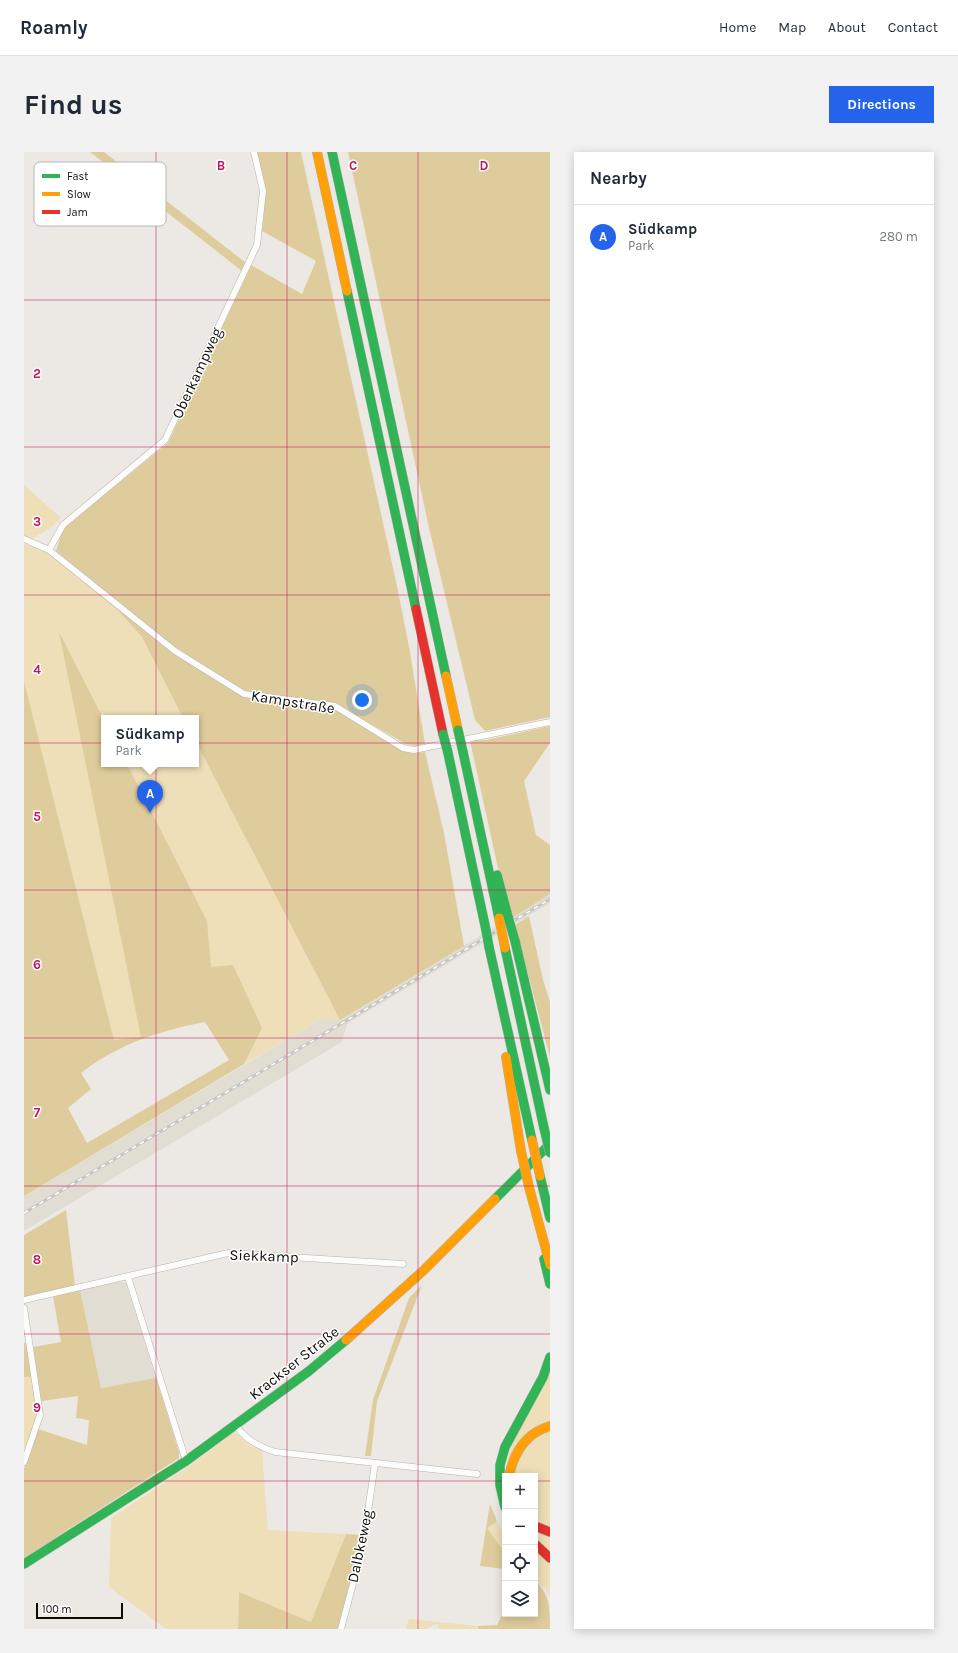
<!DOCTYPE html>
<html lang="en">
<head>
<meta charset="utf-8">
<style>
	:root { --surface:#fff; --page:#f2f2f3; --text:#1f2937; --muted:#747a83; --line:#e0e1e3; --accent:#2563eb }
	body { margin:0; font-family:Karla,sans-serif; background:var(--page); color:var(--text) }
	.controls { position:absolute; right:12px; bottom:12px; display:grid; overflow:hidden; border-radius:0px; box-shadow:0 2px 10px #0003 }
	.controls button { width:36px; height:36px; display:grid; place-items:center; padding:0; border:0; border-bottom:1px solid var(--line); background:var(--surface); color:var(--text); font:20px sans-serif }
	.scale { position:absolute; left:12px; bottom:10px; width:87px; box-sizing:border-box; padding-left:4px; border:2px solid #0c0b08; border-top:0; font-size:11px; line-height:14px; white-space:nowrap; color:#0c0b08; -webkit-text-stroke:3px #fff; paint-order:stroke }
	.you { position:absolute; left:338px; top:548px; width:14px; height:14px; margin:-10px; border:3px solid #fff; border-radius:50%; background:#1a73e8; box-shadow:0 0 0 6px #1a73e833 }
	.badge { display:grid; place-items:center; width:26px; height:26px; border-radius:50%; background:var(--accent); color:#fff; font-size:13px; font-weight:700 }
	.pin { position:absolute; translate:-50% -33px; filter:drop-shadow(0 1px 2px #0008) }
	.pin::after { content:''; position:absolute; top:21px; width:14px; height:12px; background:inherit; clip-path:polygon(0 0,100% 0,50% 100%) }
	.popup { position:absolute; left:77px; top:563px; width:98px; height:52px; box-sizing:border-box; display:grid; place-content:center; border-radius:0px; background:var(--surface); filter:drop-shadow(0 1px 3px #0005); font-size:13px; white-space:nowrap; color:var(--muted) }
	.popup b { font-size:15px; color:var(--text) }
	.popup::after { content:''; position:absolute; left:50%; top:100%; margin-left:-8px; border:8px solid transparent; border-top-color:var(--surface) }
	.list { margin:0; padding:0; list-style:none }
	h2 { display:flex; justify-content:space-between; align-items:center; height:52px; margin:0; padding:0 16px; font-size:17px }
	h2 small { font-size:13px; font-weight:400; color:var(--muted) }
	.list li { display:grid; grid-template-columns:26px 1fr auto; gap:12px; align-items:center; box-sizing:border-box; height:64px; padding:0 16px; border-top:1px solid var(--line) }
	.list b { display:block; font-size:15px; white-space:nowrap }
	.list p { margin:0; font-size:13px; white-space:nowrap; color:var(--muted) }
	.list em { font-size:13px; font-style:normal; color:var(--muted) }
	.icon { flex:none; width:22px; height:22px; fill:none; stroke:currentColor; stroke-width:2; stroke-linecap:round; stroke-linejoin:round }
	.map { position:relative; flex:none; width:526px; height:1477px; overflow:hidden; border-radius:0px }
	header { display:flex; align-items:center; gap:24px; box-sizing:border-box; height:56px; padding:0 20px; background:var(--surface); border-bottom:1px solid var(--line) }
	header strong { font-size:19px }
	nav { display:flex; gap:22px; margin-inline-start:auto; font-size:14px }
	.intro { display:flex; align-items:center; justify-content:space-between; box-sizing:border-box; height:96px; padding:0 24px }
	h1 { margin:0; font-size:28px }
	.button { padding:10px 18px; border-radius:0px; background:var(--accent); color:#fff; font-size:14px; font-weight:700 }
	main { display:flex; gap:24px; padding:0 24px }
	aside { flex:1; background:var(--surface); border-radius:0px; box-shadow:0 2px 10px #0003 }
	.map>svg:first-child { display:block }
	.built { fill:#e2ddd2 }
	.green { fill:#eedfb8 }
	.forest { fill:#dfcc9c; fill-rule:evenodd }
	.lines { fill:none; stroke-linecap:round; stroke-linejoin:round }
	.street-casing { stroke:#b6b4b0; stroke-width:7 }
	.fast-casing { stroke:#b6b4b0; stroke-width:10 }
	.slow-casing { stroke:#b6b4b0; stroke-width:10 }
	.jam-casing { stroke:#b6b4b0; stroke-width:10 }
	.street { stroke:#fcfcfb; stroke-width:6 }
	.fast { stroke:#30b455; stroke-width:9 }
	.slow { stroke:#ff9f0a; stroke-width:9 }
	.jam { stroke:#e5322d; stroke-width:9 }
	.rail-casing { stroke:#c6c5c4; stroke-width:3 }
	.rail { stroke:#fff; stroke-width:1.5; stroke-dasharray:4.5; stroke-linecap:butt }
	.fast-bridge-casing { stroke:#b6b4b0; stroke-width:10; stroke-linecap:butt }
	.slow-bridge-casing { stroke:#b6b4b0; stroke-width:10; stroke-linecap:butt }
	.fast-bridge { stroke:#30b455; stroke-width:9 }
	.slow-bridge { stroke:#ff9f0a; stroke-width:9 }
	.grid { fill:none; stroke:#c2185b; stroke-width:1; stroke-opacity:0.55 }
	.labels { text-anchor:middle; stroke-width:3; stroke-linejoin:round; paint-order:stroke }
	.street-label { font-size:15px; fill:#0c0b08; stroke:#fff }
	.key { fill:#fff; stroke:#b6b6b5; stroke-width:1 }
	.key-label { font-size:11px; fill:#0c0b08 }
	.grid-label { font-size:13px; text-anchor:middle; font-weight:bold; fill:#c2185b; stroke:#fff; stroke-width:3; stroke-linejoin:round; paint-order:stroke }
</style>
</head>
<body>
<header>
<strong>Roamly</strong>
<nav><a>Home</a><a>Map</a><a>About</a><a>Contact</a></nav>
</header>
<div class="intro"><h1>Find us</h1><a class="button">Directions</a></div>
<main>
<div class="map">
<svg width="526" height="1477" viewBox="0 0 526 1477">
	<rect width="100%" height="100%" fill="#ece9e4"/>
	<g class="built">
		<path d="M526 742V751L323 872 318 890 0 1079V1044L299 866 316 868Z"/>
		<path d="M94 1129 102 1131 132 1226 77 1236 56 1138Z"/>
	</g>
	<g class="green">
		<path d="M0 333 37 366 26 376 9 386 0 384Z"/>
		<path d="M0 391 30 404 85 448 118 485 159 566H80V612H172V590L316 868 299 866 220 912 222 909 181 845 118 885H113L96 896 94 888H90L0 529Z"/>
		<path d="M526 1219V1270L497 1288 481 1313 487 1294Z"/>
		<path d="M0 1225H8L14 1263 0 1304Z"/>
		<path d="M526 1277V1375L511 1368V1324H489C495 1299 501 1287 526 1277Z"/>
		<path d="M210 1280 226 1294 238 1299 244 1378 322 1382 287 1470 215 1440 214 1477H142L85 1435 87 1366 167 1313Z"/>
		<path d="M473 1369 478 1379 481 1377V1401L463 1376Z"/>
		<path d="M511 1378 526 1384V1399L511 1387Z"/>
		<path d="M511 1398 526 1411V1445L522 1437 511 1428Z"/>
		<path d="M385 1467 454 1474V1477H415L413 1472 402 1477H382Z"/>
	</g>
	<g class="forest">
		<path d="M66 0H80L222 111 218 119Z"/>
		<path d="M233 0H277L373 434 386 500 401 592 392 594 382 592 312 552 221 540 155 498 32 399 39 376 144 291 227 113 278 142 292 109 238 79 242 39Z"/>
		<path d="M324 0H526V565L461 579 451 568 405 376Z"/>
		<path d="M91 455 150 501 219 544 310 557 338 572 378 598 391 601 401 600 420 681 440 794 316 868 172 590V566H159L118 485Z"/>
		<path d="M35 480 80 568V612H103L183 769 187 815 209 813 238 876 220 912 0 1044V529L90 888 117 885ZM181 870 205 908 63 991 44 956 67 937 57 921C95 892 134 879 181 870Z"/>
		<path d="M526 574V591L500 629 512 683 526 693V742L488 766 476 725 446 589 462 588Z"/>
		<path d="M505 764 519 828 526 850V905L491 773Z"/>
		<path d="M42 1058 51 1134 0 1146V1083Z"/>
		<path d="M398 1133 353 1249 347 1304H341L349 1248 385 1146Z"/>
		<path d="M56 1138 77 1236 132 1226 155 1300V1306L0 1406V1317L14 1277 63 1293 65 1268 52 1266 54 1244 17 1249 9 1195 37 1190 29 1144Z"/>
		<path d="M0 1191H4L8 1225H0Z"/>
		<path d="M466 1352 473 1369 463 1376 481 1401V1417L456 1414Z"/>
		<path d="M322 1382 337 1383 316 1477H214L215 1440 287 1470Z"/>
		<path d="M511 1428C526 1444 526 1453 526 1477H454V1474L473 1473 481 1456V1462H511Z"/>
	</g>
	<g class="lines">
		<g class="street-casing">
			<g id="street">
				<path d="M0 387 25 398 151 499 220 542 311 554 379 596 390 598 526 570"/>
				<path d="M25 398 39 373 141 288 233 93 239 39 230 0"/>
				<path d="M104 1125 162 1309"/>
				<path d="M0 1148 204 1101 379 1112"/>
				<path d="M0 1156 16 1263 0 1310"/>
				<path d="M212 1274C222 1288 235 1295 251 1300L453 1322"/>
				<path d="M317 1477 339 1394 351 1311"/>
			</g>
		</g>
		<g class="fast-casing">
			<g id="fast">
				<path d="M308 0 422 524"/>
				<path d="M323 139 392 457"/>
				<path d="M439 600 475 766"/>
				<path d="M424 601 462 778"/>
				<path d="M473 723 483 761"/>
				<path d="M491 789 526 938"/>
				<path d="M465 795 508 988"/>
				<path d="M481 796 520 976"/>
				<path d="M516 1024 526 1066"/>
				<path d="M471 1047 526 992"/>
				<path d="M520 1107 526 1132"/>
				<path d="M481 1355 476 1333V1313L481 1295 519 1225 526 1205"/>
				<path d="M0 1412 162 1309 285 1219 322 1188"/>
			</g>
		</g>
		<g class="slow-casing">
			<g id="slow">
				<path d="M293 0 323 139"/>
				<path d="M422 524 434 578"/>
				<path d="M482 905 497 999"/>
				<path d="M505 1035 526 1113"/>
				<path d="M322 1188 400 1118 471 1047"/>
				<path d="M485 1324C490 1300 502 1281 526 1274"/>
			</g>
		</g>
		<g class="jam-casing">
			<g id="jam">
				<path d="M392 457 419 582"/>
				<path d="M511 1374 526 1380"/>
				<path d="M511 1392 526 1406"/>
			</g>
		</g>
		<use href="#street" class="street"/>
		<use href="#fast" class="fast"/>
		<use href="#slow" class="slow"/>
		<use href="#jam" class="jam"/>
		<g class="rail-casing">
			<path id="rail" d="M0 1061 526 747"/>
		</g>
		<use href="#rail" class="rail"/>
		<g class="fast-bridge-casing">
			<g id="fast-bridge">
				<path d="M434 578 439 600"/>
				<path d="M419 582 424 601"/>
				<path d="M483 761 491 789"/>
				<path d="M462 778 465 795"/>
				<path d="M520 976 526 1001"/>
			</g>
		</g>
		<g class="slow-bridge-casing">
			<g id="slow-bridge">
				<path d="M475 766 481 796"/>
				<path d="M508 988 516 1024"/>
				<path d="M497 999 505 1035"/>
			</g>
		</g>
		<use href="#fast-bridge" class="fast-bridge"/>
		<use href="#slow-bridge" class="slow-bridge"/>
	</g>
	<path class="grid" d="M132 0V1477M263 0V1477M394 0V1477M0 148H526M0 295H526M0 443H526M0 591H526M0 738H526M0 886H526M0 1034H526M0 1182H526M0 1329H481M511 1329H526"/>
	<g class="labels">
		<g class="street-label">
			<text transform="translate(173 221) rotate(-65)" y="5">Oberkampweg</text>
			<text transform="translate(269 550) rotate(9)" y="5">Kampstraße</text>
			<text transform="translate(240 1104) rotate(2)" y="5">Siekkamp</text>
			<text transform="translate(270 1211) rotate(-38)" y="5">Krackser Straße</text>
			<text transform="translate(336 1394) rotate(-78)" y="5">Dalbkeweg</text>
		</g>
	</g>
	<rect x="10" y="10" width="132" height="64" rx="6" class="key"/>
	<rect x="18" y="22" width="18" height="4" fill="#30b455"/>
	<rect x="18" y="40" width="18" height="4" fill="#ff9f0a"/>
	<rect x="18" y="58" width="18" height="4" fill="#e5322d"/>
	<g class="key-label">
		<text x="43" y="28">Fast</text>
		<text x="43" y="46">Slow</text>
		<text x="43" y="64">Jam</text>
	</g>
	<g class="grid-label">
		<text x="197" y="18">B</text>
		<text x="329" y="18">C</text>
		<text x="460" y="18">D</text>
		<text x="13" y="226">2</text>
		<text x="13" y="374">3</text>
		<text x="13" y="522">4</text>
		<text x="13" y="669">5</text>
		<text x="13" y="817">6</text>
		<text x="13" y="965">7</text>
		<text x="13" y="1112">8</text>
		<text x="13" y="1260">9</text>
	</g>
</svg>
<div class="controls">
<button>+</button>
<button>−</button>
<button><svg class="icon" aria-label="locate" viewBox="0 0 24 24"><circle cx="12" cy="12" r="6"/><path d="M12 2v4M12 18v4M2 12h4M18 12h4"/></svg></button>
<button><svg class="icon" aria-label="layers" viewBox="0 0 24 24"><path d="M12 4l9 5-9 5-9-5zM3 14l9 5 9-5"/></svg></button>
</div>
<div class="scale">100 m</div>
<div class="you"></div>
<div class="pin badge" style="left:126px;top:661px">A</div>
<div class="popup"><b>Südkamp</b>Park</div>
</div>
<aside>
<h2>Nearby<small></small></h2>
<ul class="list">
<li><span class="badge">A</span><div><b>Südkamp</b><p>Park</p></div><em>280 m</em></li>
</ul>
</aside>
</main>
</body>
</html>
